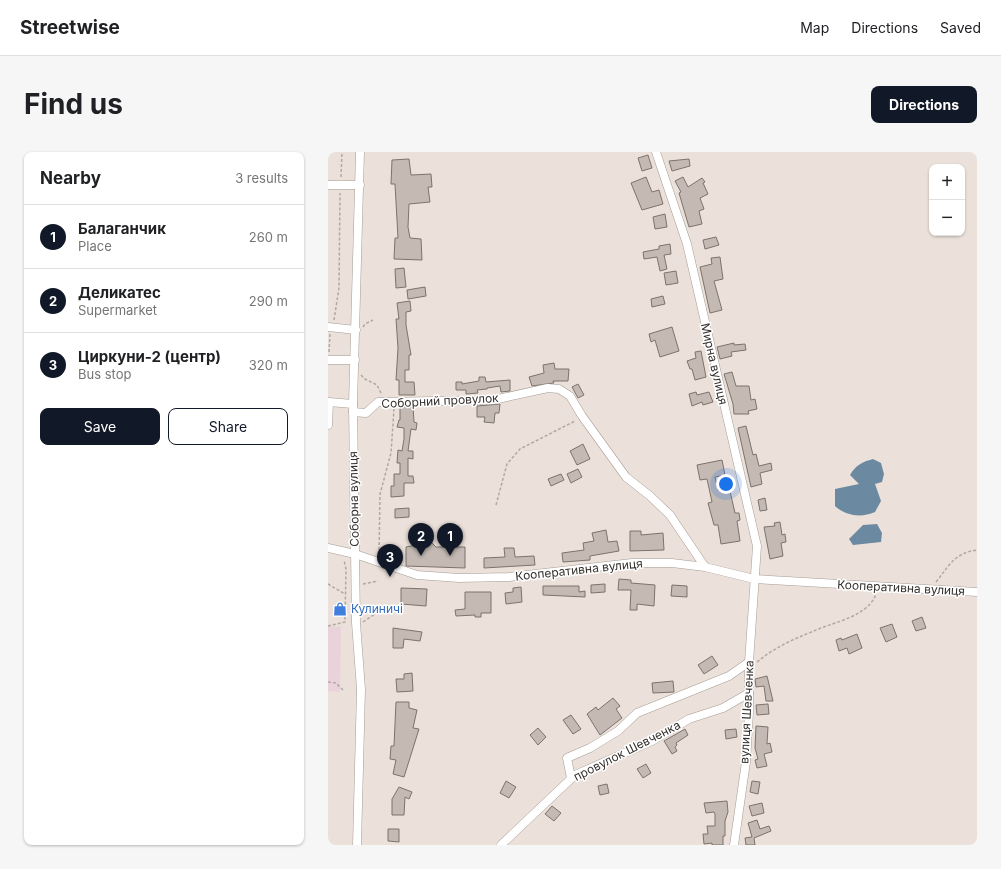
<!DOCTYPE html>
<html lang="en">
<head>
<meta charset="utf-8">
<style>
	:root { --surface:#fff; --page:#f6f6f6; --text:#202124; --muted:#757577; --line:#e0e0e0; --accent:#111827 }
	body { margin:0; font-family:Inter,sans-serif; background:var(--page); color:var(--text) }
	.controls { position:absolute; right:12px; top:12px; display:grid; overflow:hidden; border-radius:8px; box-shadow:0 1px 3px #0004 }
	.controls button { width:36px; height:36px; display:grid; place-items:center; padding:0; border:0; border-bottom:1px solid var(--line); background:var(--surface); color:var(--text); font:20px sans-serif }
	.you { position:absolute; left:398px; top:332px; width:14px; height:14px; margin:-10px; border:3px solid #fff; border-radius:50%; background:#1a73e8; box-shadow:0 0 0 6px #1a73e833 }
	.badge { display:grid; place-items:center; width:26px; height:26px; border-radius:50%; background:var(--accent); color:#fff; font-size:13px; font-weight:700 }
	.pin { position:absolute; translate:-50% -33px; filter:drop-shadow(0 1px 2px #0008) }
	.pin::after { content:''; position:absolute; top:21px; width:14px; height:12px; background:inherit; clip-path:polygon(0 0,100% 0,50% 100%) }
	.list { margin:0; padding:0; list-style:none }
	h2 { display:flex; justify-content:space-between; align-items:center; height:52px; margin:0; padding:0 16px; font-size:17px }
	h2 small { font-size:13px; font-weight:400; color:var(--muted) }
	.list li { display:grid; grid-template-columns:26px 1fr auto; gap:12px; align-items:center; box-sizing:border-box; height:64px; padding:0 16px; border-top:1px solid var(--line) }
	.list b { display:block; font-size:15px; white-space:nowrap }
	.list p { margin:0; font-size:13px; white-space:nowrap; color:var(--muted) }
	.list em { font-size:13px; font-style:normal; color:var(--muted) }
	.actions { display:flex; gap:8px; padding:12px 16px }
	.actions a { flex:1; padding:9px 0; border:1px solid var(--accent); border-radius:8px; text-align:center; font-size:14px; color:var(--accent) }
	.actions .main { background:var(--accent); color:#fff }
	.map { position:relative; flex:none; width:649px; height:693px; overflow:hidden; border-radius:8px }
	header { display:flex; align-items:center; gap:24px; box-sizing:border-box; height:56px; padding:0 20px; background:var(--surface); border-bottom:1px solid var(--line) }
	header strong { font-size:19px }
	nav { display:flex; gap:22px; margin-inline-start:auto; font-size:14px }
	.intro { display:flex; align-items:center; justify-content:space-between; box-sizing:border-box; height:96px; padding:0 24px }
	h1 { margin:0; font-size:28px }
	.button { padding:10px 18px; border-radius:8px; background:var(--accent); color:#fff; font-size:14px; font-weight:700 }
	main { display:flex; gap:24px; padding:0 24px }
	aside { flex:1; background:var(--surface); border-radius:8px; box-shadow:0 1px 3px #0004 }
	.map>svg:first-child { display:block }
	.education { fill:#ead2db }
	.water { fill:#6b89a1 }
	.building { fill:#c4bab3; stroke:#7b736c }
	.lines { fill:none; stroke-linecap:round; stroke-linejoin:round }
	.minor-casing { stroke:#a69c95; stroke-width:9 }
	.path { stroke:#b0a8a2; stroke-width:1.5; stroke-dasharray:3 2; stroke-linecap:butt }
	.minor { stroke:#fff; stroke-width:8 }
	.labels { text-anchor:middle; stroke-width:3; stroke-linejoin:round; paint-order:stroke }
	.street-label { font-size:12px; fill:#34302d; stroke:#fff }
	.shop-label { font-size:12px; fill:#366cbe; stroke:#fff; text-anchor:start }
</style>
</head>
<body>
<header>
<strong>Streetwise</strong>
<nav><a>Map</a><a>Directions</a><a>Saved</a></nav>
</header>
<div class="intro"><h1>Find us</h1><a class="button">Directions</a></div>
<main>
<aside>
<h2>Nearby<small>3 results</small></h2>
<ul class="list">
<li><span class="badge">1</span><div><b>Балаганчик</b><p>Place</p></div><em>260 m</em></li>
<li><span class="badge">2</span><div><b>Деликатес</b><p>Supermarket</p></div><em>290 m</em></li>
<li><span class="badge">3</span><div><b>Циркуни-2 (центр)</b><p>Bus stop</p></div><em>320 m</em></li>
</ul>
<div class="actions"><a class="main">Save</a><a>Share</a></div>
</aside>
<div class="map">
<svg width="649" height="693" viewBox="0 0 649 693">
	<rect width="100%" height="100%" fill="#ebe1da"/>
	<path class="education" d="M0 474 13 475 12 540 0 539Z"/>
	<g class="water">
		<path d="M545 307 553 311 556 322 554 330 547 332 553 349 547 360C533 366 518 364 507 354V337L531 332 522 323C528 313 534 310 545 307Z"/>
		<path d="M549 372 554 381 553 390 525 393 521 387 535 373Z"/>
	</g>
	<g class="building">
		<path d="M320 3 324 16 314 19 310 6Z"/>
		<path d="M81 7 83 23 103 22 104 35H100L102 50 81 52 80 75 82 86 93 87 94 108 66 107 67 86H70L67 32H63L64 8Z"/>
		<path d="M361 7 362 14 344 19 341 9Z"/>
		<path d="M318 25 324 40 331 38 335 52 314 58 303 31Z"/>
		<path d="M355 25 360 35 374 26 377 30 375 31 380 42 372 46 376 57 371 59 374 72 361 75 351 41 353 40 347 29Z"/>
		<path d="M337 62 339 75 327 77 325 65Z"/>
		<path d="M388 85 391 93 377 97 375 88Z"/>
		<path d="M342 92 343 102 336 103 339 117 332 119 329 105 316 107 315 100 331 97V94Z"/>
		<path d="M392 105 395 127 386 129 394 158 382 161 372 115 384 112 383 106Z"/>
		<path d="M76 116 78 135 68 136 67 117Z"/>
		<path d="M348 119 350 131 338 133 336 121Z"/>
		<path d="M97 135 98 144 80 147 79 138Z"/>
		<path d="M335 144 337 152 324 155 323 147Z"/>
		<path d="M82 149 83 159 78 160V173L83 203H81V218H77V230H86L87 243H71V228H68L70 196 68 167H71L69 151Z"/>
		<path d="M344 175 351 199 332 205 327 188 323 190 321 182Z"/>
		<path d="M406 191V193L417 192 418 198 403 200 404 204 392 207 389 195Z"/>
		<path d="M373 199 378 225 367 228 364 217H362L359 209 368 206 367 200Z"/>
		<path d="M226 211 227 217H241L240 229H225L226 231 204 234 201 225 216 221 215 213Z"/>
		<path d="M404 220 408 234H421L423 248 427 247 429 257 420 259 421 262H406L405 252 396 222Z"/>
		<path d="M151 225H157L158 230 182 228V239L173 240 172 234 159 236V237L149 238 150 241 138 242V238H128V230H134V232L151 229Z"/>
		<path d="M250 232 256 243 250 246 244 235Z"/>
		<path d="M368 240 369 243 381 240 385 250 375 253 374 250 364 254 361 242Z"/>
		<path d="M172 252 171 261H167L166 271 156 270 157 265H149V254Z"/>
		<path d="M72 255H85L86 270 89 271 88 278 83 277 80 299H85V307L80 306V324H85L86 331H76V344L63 345V334H66V322H72V311H69L70 298 74 299 76 287V276L69 275 71 268H72Z"/>
		<path d="M418 274 425 303 428 302 431 314 443 311 444 318 432 321 434 332 423 335 410 276Z"/>
		<path d="M255 292 262 307 249 313 242 299Z"/>
		<path d="M394 308 397 323 387 325 390 338 401 335 407 361H411L412 368 409 369 412 389 393 392 390 373H386L380 351 384 350 379 327 372 328 369 313Z"/>
		<path d="M250 317 254 325 243 331 239 322Z"/>
		<path d="M233 322 236 328 223 334 220 327Z"/>
		<path d="M437 346 439 358 432 359 430 348Z"/>
		<path d="M81 356V365L67 366V357Z"/>
		<path d="M452 370 454 383 457 382 458 390 453 391 455 404 442 407 436 375 447 374 446 371Z"/>
		<path d="M278 378 280 390 289 389 291 399 262 404V408L235 410 234 401 256 398 255 391 266 389 264 381Z"/>
		<path d="M302 379H313V383L335 381 336 398 302 399Z"/>
		<path d="M103 390 108 395H137V416L78 414V395Z"/>
		<path d="M176 396H186L187 405 206 404 207 413 156 416V406L177 405Z"/>
		<path d="M291 427 303 428V431L327 433 326 454 309 452V458H302L303 438H290Z"/>
		<path d="M277 432V440L263 441V433Z"/>
		<path d="M344 433 359 434V445L343 444Z"/>
		<path d="M215 434H251V440L257 439V445L215 443Z"/>
		<path d="M193 435 194 450 178 452 177 441 185 440V436Z"/>
		<path d="M73 436 99 437 98 454 73 452Z"/>
		<path d="M137 440H163V461H153V465H147V463L128 464 127 458 137 457Z"/>
		<path d="M594 465 598 476 588 479 584 469Z"/>
		<path d="M564 472 569 485 558 490 552 476Z"/>
		<path d="M65 476 94 480 92 489 76 487 75 496H65Z"/>
		<path d="M529 482 534 496 521 502 519 496 511 499 508 488 513 486 514 488Z"/>
		<path d="M384 504 390 513 376 522 370 513Z"/>
		<path d="M84 521 85 539 69 540 68 527H76V522Z"/>
		<path d="M439 524 445 549H438L436 534 428 535 427 527Z"/>
		<path d="M345 529 346 540 325 541 324 531Z"/>
		<path d="M285 546 292 554 288 557 294 566 272 583 259 562 268 555 270 558Z"/>
		<path d="M68 550H81V556L89 558 85 576 91 577 76 625 65 622 68 608 62 607 63 594H66Z"/>
		<path d="M440 552 441 562 429 563 428 553Z"/>
		<path d="M243 563 253 577 245 582 235 568Z"/>
		<path d="M428 574 440 575 439 592 442 591 444 600 436 602 439 614 429 616 427 608 430 607 427 596Z"/>
		<path d="M210 576 218 585 210 593 202 583Z"/>
		<path d="M357 577 360 583 348 591 349 593 347 595 349 599 344 602 336 589Z"/>
		<path d="M408 577 409 585 398 587 397 578Z"/>
		<path d="M318 612 323 621 315 626 309 617Z"/>
		<path d="M178 629 188 635 181 646 172 641Z"/>
		<path d="M424 629 432 630 430 642 422 640Z"/>
		<path d="M279 632 281 641 272 643 270 634Z"/>
		<path d="M71 635 84 640 81 647 77 645 76 663H64V647Z"/>
		<path d="M399 649 400 660 397 669V684H395V693H384V691L376 692 375 682H380L379 674H387V662L386 660 378 661 376 651Z"/>
		<path d="M434 651 436 661 424 664 421 654Z"/>
		<path d="M224 654 233 661 226 669 217 662Z"/>
		<path d="M429 668 432 677 441 674 443 679 426 686 427 693H418L417 686 424 685 420 671Z"/>
		<path d="M60 677H71V690L60 689Z"/>
	</g>
	<g class="lines">
		<g class="minor-casing">
			<g id="minor">
				<path d="M328 0 359 92 429 394 421 510V560L418 610 406 693"/>
				<path d="M0 33H32"/>
				<path d="M0 175 28 178"/>
				<path d="M0 208H27"/>
				<path d="M25 260 38 261 50 250 165 248 220 236 231 237 242 244 254 264 298 325 322 344 342 363 377 415"/>
				<path d="M0 273 1 250 25 252"/>
				<path d="M0 396 27 402 89 423 131 426 181 425 304 411H344L377 415 426 427 649 440"/>
				<path d="M243 626 239 606 262 596 290 579 309 561 401 524 421 510"/>
				<path d="M29 693 33 537 28 471 25 252 32 0"/>
				<path d="M173 693 247 623 324 589 361 567 395 556 421 541"/>
			</g>
		</g>
		<g class="path">
			<path d="M13 25 14 0"/>
			<path d="M6 168 11 136 12 41"/>
			<path d="M35 175 37 172 45 168"/>
			<path d="M1 200 2 182"/>
			<path d="M33 223 37 227 49 233 54 243"/>
			<path d="M168 353 179 312 192 297 247 269"/>
			<path d="M51 403 52 342 63 301 66 257"/>
			<path d="M608 430C621 414 626 401 649 398"/>
			<path d="M0 432 17 442"/>
			<path d="M35 432 50 429"/>
			<path d="M35 470 50 460"/>
			<path d="M0 474 17 470 18 417 16 408"/>
			<path d="M429 510C446 496 465 487 486 479 505 470 540 465 548 442"/>
			<path d="M0 530 8 531 16 539"/>
		</g>
		<use href="#minor" class="minor"/>
	</g>
	<defs>
		<g id="shop-bare" transform="scale(1.08)"><path d="M-5-2.5h2.3a2.7 3.5 0 0 1 5.4 0H5L5.5 6h-11ZM-1.5-2.5h3a1.5 2.3 0 0 0-3 0Z" fill="#3f7fe0" stroke="#fff" stroke-width="2.5" paint-order="stroke"/></g>
	</defs>
	<g fill-rule="evenodd">
		<use href="#shop-bare" x="12" y="457"/>
	</g>
	<g class="labels">
		<g class="street-label">
			<text transform="translate(386 212) rotate(77)" y="4">Мирна вулиця</text>
			<text transform="translate(112 249) rotate(-3)" y="4">Соборний провулок</text>
			<text transform="translate(26 347) rotate(-91)" y="4">Соборна вулиця</text>
			<text transform="translate(251 418) rotate(-6)" y="4">Кооперативна вулиця</text>
			<text transform="translate(573 436) rotate(3)" y="4">Кооперативна вулиця</text>
			<text transform="translate(419 560) rotate(-87)" y="4">вулиця Шевченка</text>
			<text transform="translate(299 599) rotate(-27)" y="4">провулок Шевченка</text>
		</g>
		<g class="shop-label">
			<text x="23" y="461">Кулиничі</text>
		</g>
	</g>
</svg>
<div class="controls">
<button>+</button>
<button>−</button>
</div>
<div class="you"></div>
<div class="pin badge" style="left:122px;top:404px">1</div>
<div class="pin badge" style="left:93px;top:404px">2</div>
<div class="pin badge" style="left:62px;top:425px">3</div>
</div>
</main>
</body>
</html>
